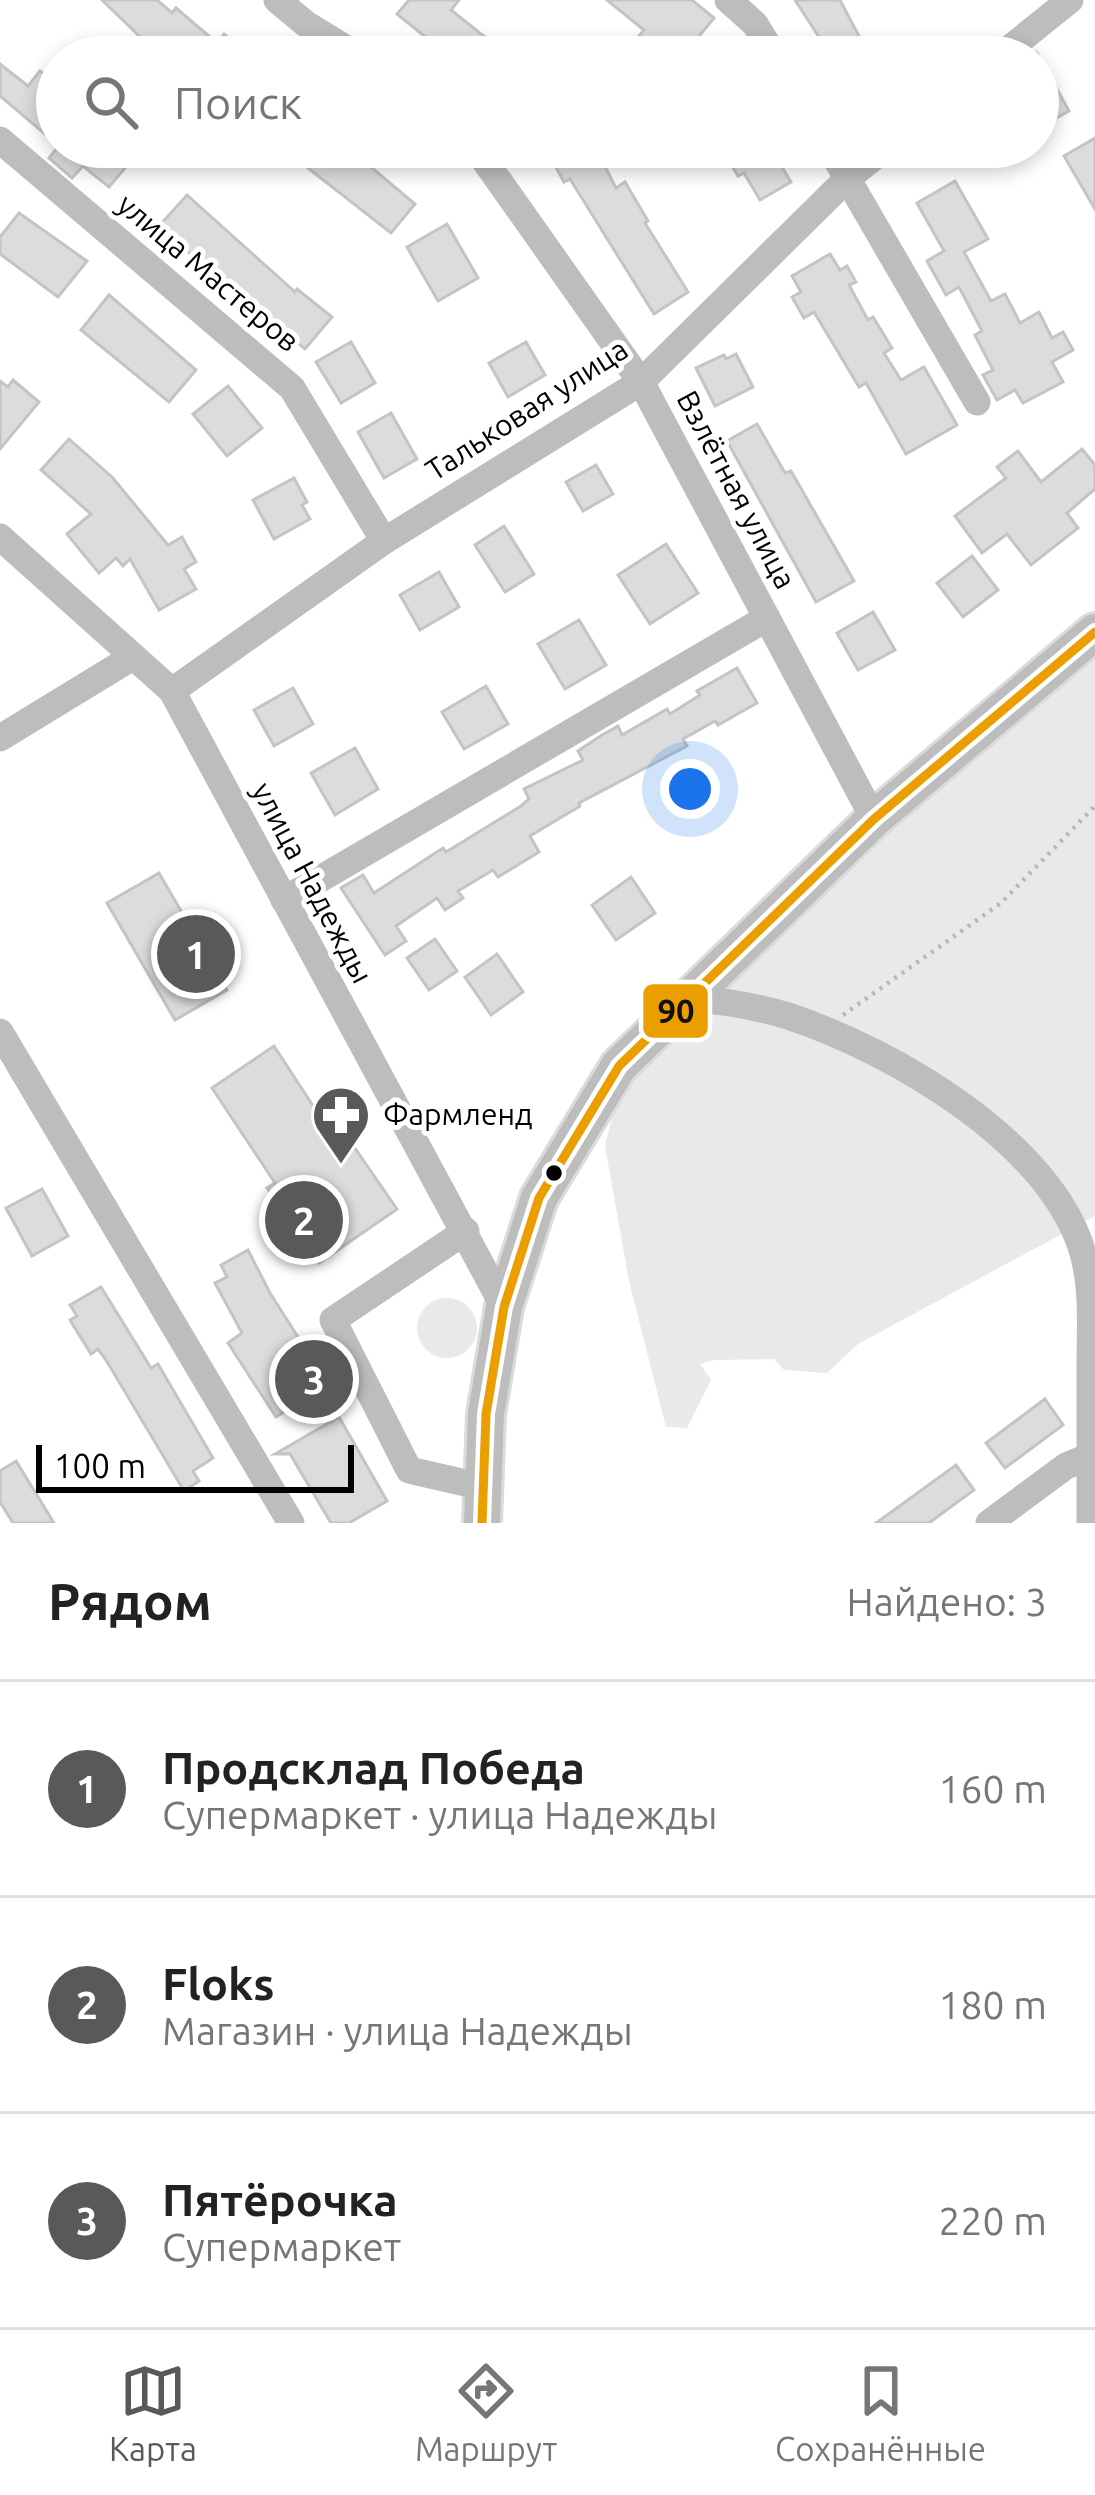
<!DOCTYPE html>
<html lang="ru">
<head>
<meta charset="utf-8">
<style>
	:root { --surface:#fff; --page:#f2f2f2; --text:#222; --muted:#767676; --line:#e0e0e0; --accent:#595959 }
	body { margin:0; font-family:Ubuntu,sans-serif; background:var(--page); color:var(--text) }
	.scale { position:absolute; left:36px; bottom:30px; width:318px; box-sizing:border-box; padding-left:12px; border:6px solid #000; border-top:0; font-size:33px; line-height:42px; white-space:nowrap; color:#000; -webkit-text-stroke:9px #fff; paint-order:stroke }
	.you { position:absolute; left:690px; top:789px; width:42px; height:42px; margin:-30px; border:9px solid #fff; border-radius:50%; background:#1a73e8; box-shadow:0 0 0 18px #1a73e833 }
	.badge { display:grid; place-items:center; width:78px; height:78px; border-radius:50%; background:var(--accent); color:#fff; font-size:39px; font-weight:700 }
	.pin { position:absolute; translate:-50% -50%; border:6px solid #fff; box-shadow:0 3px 12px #0006 }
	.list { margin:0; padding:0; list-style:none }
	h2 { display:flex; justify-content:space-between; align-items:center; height:156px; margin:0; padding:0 48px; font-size:51px }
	h2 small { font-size:39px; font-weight:400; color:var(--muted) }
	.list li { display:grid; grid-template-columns:78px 1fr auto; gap:36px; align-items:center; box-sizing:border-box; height:216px; padding:0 48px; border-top:3px solid var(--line) }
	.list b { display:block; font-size:45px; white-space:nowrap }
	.list p { margin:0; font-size:39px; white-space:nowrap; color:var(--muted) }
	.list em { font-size:39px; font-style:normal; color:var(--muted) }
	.icon { flex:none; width:66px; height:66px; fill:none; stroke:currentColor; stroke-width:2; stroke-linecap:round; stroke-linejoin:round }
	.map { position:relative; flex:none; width:1095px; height:1523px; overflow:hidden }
	.search { position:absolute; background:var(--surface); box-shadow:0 6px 18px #0003; left:36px; right:36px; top:36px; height:132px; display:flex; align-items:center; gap:30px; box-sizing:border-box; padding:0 42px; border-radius:66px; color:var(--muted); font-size:45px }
	.sheet { height:804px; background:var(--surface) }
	nav { display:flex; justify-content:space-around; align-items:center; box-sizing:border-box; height:168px; border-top:3px solid var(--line); background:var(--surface); font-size:33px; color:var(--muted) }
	nav a { display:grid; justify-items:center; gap:6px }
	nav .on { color:var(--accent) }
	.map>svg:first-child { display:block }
	.green { fill:#e9e9e9 }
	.building { fill:#dcdcdc; stroke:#c4c4c4; stroke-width:3 }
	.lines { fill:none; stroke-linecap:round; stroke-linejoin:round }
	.major-casing { stroke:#dbdbdb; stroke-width:42 }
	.path { stroke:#b8b8b8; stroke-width:4.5; stroke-dasharray:3 6; stroke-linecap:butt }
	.minor { stroke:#bdbdbd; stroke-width:27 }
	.major { stroke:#bdbdbd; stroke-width:36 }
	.bus-1-casing { stroke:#fff; stroke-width:18 }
	.bus-1 { stroke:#eb9e00; stroke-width:9 }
	.bus-dot { fill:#000; stroke:#fff; stroke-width:4.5 }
	.labels { text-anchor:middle; stroke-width:10; stroke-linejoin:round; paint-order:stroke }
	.street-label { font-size:30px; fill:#000; stroke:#fff }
	.poi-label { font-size:30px; fill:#000; stroke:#fff; text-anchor:start }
	.line-badge { stroke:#fff; stroke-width:4.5 }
	.pale-badge-label { font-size:33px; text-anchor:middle; font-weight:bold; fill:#111 }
</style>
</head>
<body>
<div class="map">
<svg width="1095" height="1523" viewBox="0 0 1095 1523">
	<rect width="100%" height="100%" fill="#fff"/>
	<g class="green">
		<path d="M1095 636V1216L858 1344 827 1373 784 1370 774 1359 714 1360 700 1364 711 1380 687 1428 666 1427 629 1281 605 1146 615 1105 677 1024Z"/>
		<circle cx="447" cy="1328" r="30"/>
	</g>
	<g class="building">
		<path d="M102 0H157L172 13 176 8 217 43 224 34 253 57H161Z"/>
		<path d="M409 0H459L451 10 510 57H450L397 14Z"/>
		<path d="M607 0H692L714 18 682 57H662L638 37 644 30Z"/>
		<path d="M795 0H840L870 57H832Z"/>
		<path d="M1038 55 1069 111 1038 128Z"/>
		<path d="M0 64 28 86 40 71 57 86V120L45 134 0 96Z"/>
		<path d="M1095 138V209L1064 156Z"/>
		<path d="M58 147H129L137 154 109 187 83 166 72 178 49 158Z"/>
		<path d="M281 147H347L415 204 391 233Z"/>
		<path d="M545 147H595L616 188 625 182 648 221 645 223 688 292 654 314 570 179 564 182Z"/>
		<path d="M747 147H770L791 182 760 200 744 173 738 176 727 158Z"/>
		<path d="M955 181 988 239 964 252 991 301 1005 294 1020 323 1039 312 1052 338 1063 332 1073 350 1052 362 1063 382 1023 403 1015 390 997 400 983 375 993 370 975 335 982 331 959 287 946 295 927 261 944 251 917 203Z"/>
		<path d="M187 195 295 292 297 289 332 317 305 349 158 227Z"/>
		<path d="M19 213 87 261 58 297 0 254V237Z"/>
		<path d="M447 224 478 278 438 301 407 247Z"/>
		<path d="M830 254 840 270 847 266 856 282 849 285 868 320 873 317 892 348 884 353 901 380 924 367 957 425 906 454 866 383 859 387 814 312 804 318 792 297 801 292 792 276Z"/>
		<path d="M109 295 196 370 169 402 81 330Z"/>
		<path d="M351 342 375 383 341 403 316 362Z"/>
		<path d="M526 342 545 375 508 397 489 363Z"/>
		<path d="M736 354 753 387 715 406 696 368 724 355 726 359Z"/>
		<path d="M13 380 39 402 0 449V381L8 387Z"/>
		<path d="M228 386 262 428 227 456 193 414Z"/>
		<path d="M391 413 417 459 384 478 358 432Z"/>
		<path d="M757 424 785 473 791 471 854 581 816 602 727 441Z"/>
		<path d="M69 439 112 477 168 545 182 537 196 562 184 569 196 589 159 610 130 559 123 566 116 558 99 573 67 534 91 514 41 470Z"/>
		<path d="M1082 449 1095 465V489L1067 513 1078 528 1031 565 1007 534 982 553 955 516 1006 478 997 467 1018 451 1041 482Z"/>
		<path d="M596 465 613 494 583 511 566 482Z"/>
		<path d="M294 478 307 502 302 505 310 519 274 539 253 500Z"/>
		<path d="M504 526 534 574 505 592 475 545Z"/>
		<path d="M666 544 698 593 650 624 618 575Z"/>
		<path d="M972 556 998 590 963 617 937 583Z"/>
		<path d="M439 572 459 607 420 630 400 595Z"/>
		<path d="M873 612 895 650 858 670 837 633Z"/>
		<path d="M579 620 606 665 565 689 538 644Z"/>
		<path d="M737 668 757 703 718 725 715 721 683 739 687 746 579 803 580 806 530 836 539 852 498 877 493 870 458 891 463 898 445 910 437 898 396 926 406 941 385 955 341 888 363 875 374 893 443 848 446 852 521 806 529 799 524 789 583 760 578 751 602 735 618 726 622 735 667 709 670 714 700 695 697 691Z"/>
		<path d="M486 686 508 724 464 749 442 712Z"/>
		<path d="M293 688 313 724 274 746 254 710Z"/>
		<path d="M355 748 378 789 335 815 311 773Z"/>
		<path d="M159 873 227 990 175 1020 107 903Z"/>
		<path d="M631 877 655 913 616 940 592 905Z"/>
		<path d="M435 939 457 971 429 990 407 958Z"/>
		<path d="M497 954 523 992 491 1015 465 977Z"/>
		<path d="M274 1046 336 1141 345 1134 397 1209 319 1263 267 1188 275 1183 212 1088Z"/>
		<path d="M42 1189 68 1236 32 1256 6 1208Z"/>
		<path d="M248 1250 270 1293 328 1384 276 1417 228 1343 242 1333 215 1283 227 1277 221 1265Z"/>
		<path d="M101 1287 151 1368 158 1364 213 1458 193 1471 199 1481 184 1491 106 1360 98 1349 91 1354 70 1320 77 1316 70 1305Z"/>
		<path d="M1045 1399 1063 1425 1005 1468 986 1443Z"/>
		<path d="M339 1417 387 1501 349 1523H331L290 1454H275Z"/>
		<path d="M16 1461 54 1523H13L0 1502V1471Z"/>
		<path d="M956 1465 974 1490 929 1523H876Z"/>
	</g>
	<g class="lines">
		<g class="major-casing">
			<path id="major" d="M482 1523 486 1414 504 1307 539 1198 619 1066 874 819 1095 632"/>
		</g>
		<path class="path" d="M843 1015 1001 903 1095 806"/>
		<g class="minor">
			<path d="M277 0 306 24 360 57"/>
			<path d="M728 0 755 24 775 57"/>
			<path d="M999 57 1070 0"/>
			<path d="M0 140 292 388 384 541"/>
			<path d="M475 147 641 382 874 819"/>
			<path d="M829 147 977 402"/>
			<path d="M0 537 172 691 504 1307"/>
			<path d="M172 691 384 541 641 382 848 178 887 147"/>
			<path d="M0 738 131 658"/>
			<path d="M284 900 767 618"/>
			<path d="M689 998C722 1001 756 1006 788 1016 892 1050 1055 1144 1084 1257 1093 1293 1090 1330 1090 1367 1090 1419 1090 1471 1090 1523"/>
			<path d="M0 1032 291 1523"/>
			<path d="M466 1231 333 1320 409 1470 483 1487"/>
			<path d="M989 1523 1066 1466 1095 1454"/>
		</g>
		<use href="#major" class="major"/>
		<g class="bus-1-casing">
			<path id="bus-1" d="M482 1523 486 1414 504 1307 539 1198 619 1066 874 819 1095 632"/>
		</g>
		<use href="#bus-1" class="bus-1"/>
	</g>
	<defs>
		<g id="pharmacy-pin" transform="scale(3)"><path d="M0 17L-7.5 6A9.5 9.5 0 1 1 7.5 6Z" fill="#595959" stroke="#fff"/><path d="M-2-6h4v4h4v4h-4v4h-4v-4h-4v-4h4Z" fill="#fff"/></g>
	</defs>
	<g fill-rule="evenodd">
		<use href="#pharmacy-pin" x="341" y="1115"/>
	</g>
	<circle class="bus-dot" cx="554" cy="1173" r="10"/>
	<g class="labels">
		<g class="street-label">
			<text transform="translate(208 273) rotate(40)" y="10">улица Мастеров</text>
			<text transform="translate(527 410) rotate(-33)" y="10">Тальковая улица</text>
			<text transform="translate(736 490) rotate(62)" y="10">Взлётная улица</text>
			<text transform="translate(312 883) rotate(62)" y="10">улица Надежды</text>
		</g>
		<g class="poi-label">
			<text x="383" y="1125">Фармленд</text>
		</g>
	</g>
	<rect class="line-badge" x="641" y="982" width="69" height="58" rx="12" fill="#eb9e00"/>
	<g class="pale-badge-label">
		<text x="676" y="1023">90</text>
	</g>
</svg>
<div class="scale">100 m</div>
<div class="you"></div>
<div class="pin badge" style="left:196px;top:954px">1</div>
<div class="pin badge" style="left:304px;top:1220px">2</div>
<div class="pin badge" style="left:314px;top:1379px">3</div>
<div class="search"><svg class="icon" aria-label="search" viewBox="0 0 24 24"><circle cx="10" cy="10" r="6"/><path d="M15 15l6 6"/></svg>Поиск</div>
</div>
<section class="sheet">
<h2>Рядом<small>Найдено: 3</small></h2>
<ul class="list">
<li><span class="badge">1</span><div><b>Продсклад Победа</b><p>Супермаркет · улица Надежды</p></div><em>160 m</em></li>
<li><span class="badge">2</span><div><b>Floks</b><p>Магазин · улица Надежды</p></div><em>180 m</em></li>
<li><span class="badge">3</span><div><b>Пятёрочка</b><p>Супермаркет</p></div><em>220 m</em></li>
</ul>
</section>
<nav>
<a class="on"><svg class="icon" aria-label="map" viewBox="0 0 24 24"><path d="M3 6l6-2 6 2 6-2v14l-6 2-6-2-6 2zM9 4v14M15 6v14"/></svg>Карта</a>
<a><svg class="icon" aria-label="directions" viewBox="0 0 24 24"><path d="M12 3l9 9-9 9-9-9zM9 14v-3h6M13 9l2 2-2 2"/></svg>Маршрут</a>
<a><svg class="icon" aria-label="saved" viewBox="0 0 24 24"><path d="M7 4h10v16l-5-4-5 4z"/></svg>Сохранённые</a>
</nav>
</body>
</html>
